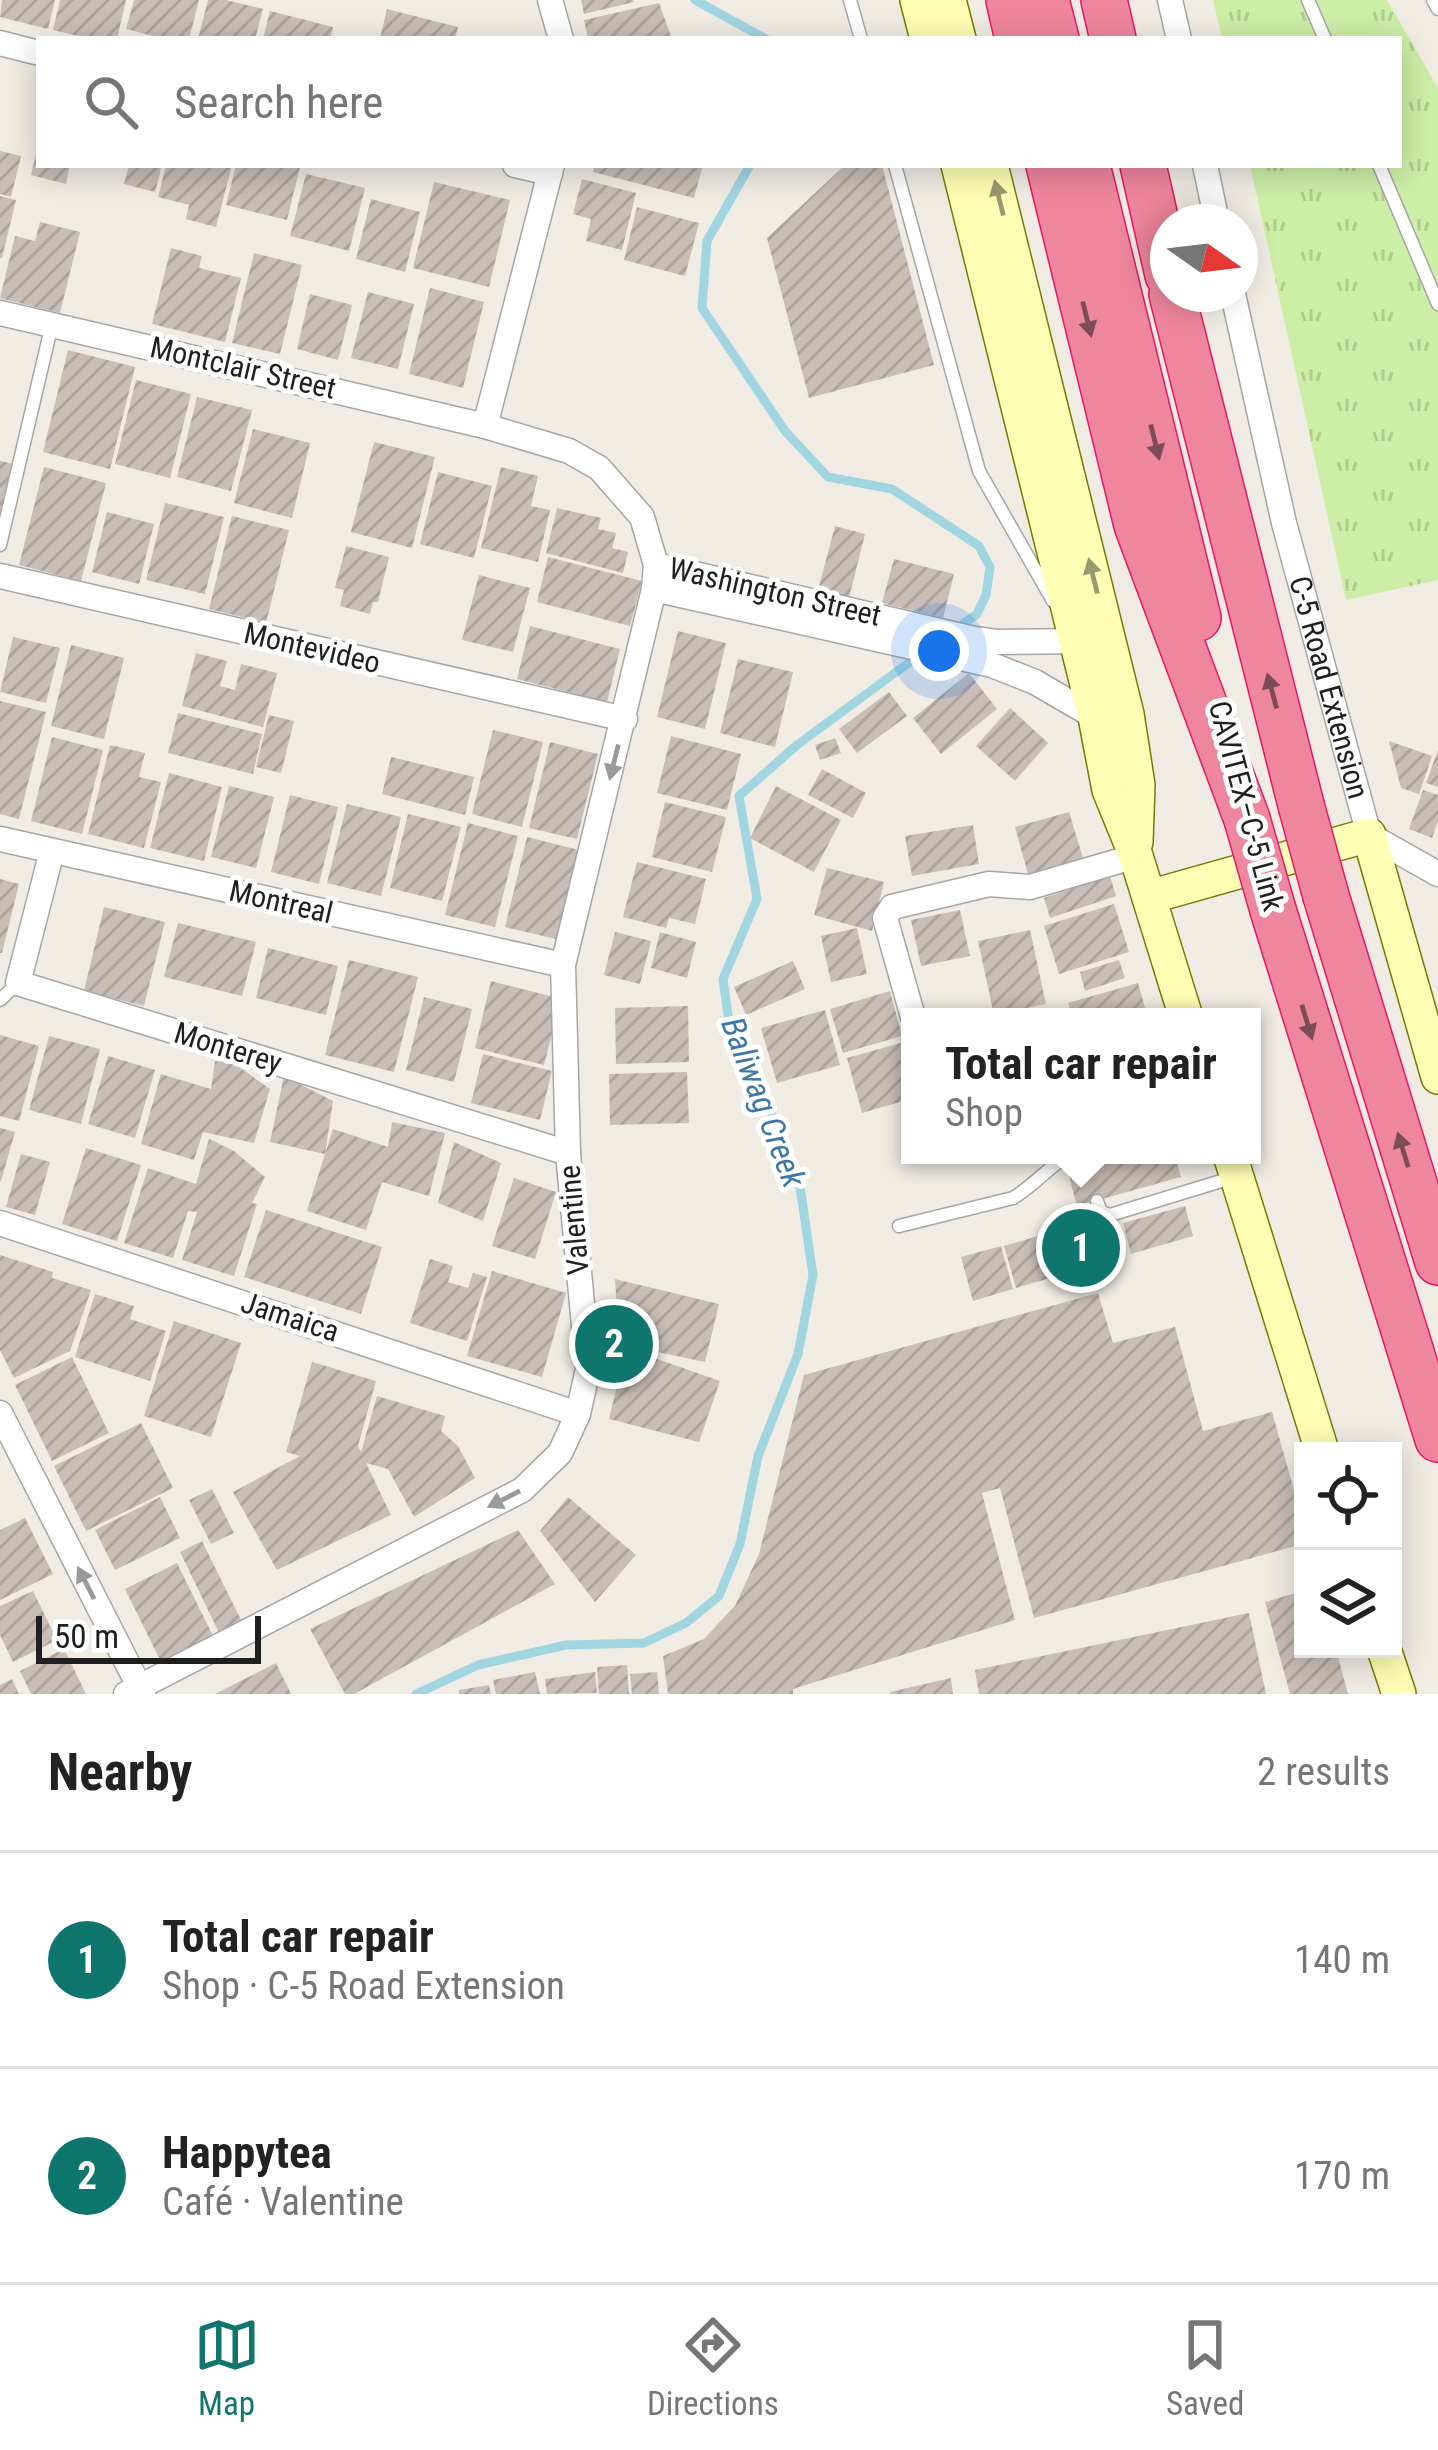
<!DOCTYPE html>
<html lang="en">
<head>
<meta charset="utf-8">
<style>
	:root { --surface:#fff; --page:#f2f2f2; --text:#222; --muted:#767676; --line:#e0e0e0; --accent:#0f766e }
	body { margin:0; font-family:"Roboto Condensed",sans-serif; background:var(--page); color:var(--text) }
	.controls { position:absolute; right:36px; bottom:36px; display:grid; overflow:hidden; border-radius:0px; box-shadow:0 6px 30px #0003 }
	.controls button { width:108px; height:108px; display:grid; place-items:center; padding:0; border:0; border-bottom:3px solid var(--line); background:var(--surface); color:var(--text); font:60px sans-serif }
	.compass { position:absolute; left:1150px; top:204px; width:108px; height:108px; border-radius:50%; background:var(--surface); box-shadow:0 6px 30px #0003; rotate:104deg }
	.scale { position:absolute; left:36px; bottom:30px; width:225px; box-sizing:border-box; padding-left:12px; border:6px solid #1f1f1f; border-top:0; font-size:33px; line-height:42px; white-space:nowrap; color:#1f1f1f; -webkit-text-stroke:9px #fff; paint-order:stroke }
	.you { position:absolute; left:939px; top:651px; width:42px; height:42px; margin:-30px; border:9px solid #fff; border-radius:50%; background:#1a73e8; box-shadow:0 0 0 18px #1a73e833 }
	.badge { display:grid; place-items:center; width:78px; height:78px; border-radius:50%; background:var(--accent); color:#fff; font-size:39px; font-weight:700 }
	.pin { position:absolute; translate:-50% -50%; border:6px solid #fff; box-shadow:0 3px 12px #0006 }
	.popup { position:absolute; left:901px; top:1008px; width:360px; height:156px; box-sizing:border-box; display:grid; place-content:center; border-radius:0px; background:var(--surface); filter:drop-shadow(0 3px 9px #0005); font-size:39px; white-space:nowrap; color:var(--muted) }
	.popup b { font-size:45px; color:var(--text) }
	.popup::after { content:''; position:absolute; left:50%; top:100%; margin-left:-24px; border:24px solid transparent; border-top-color:var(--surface) }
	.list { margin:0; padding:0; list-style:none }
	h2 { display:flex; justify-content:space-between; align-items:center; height:156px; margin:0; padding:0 48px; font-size:51px }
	h2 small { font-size:39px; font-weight:400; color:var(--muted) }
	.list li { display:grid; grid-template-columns:78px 1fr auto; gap:36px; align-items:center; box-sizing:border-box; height:216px; padding:0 48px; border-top:3px solid var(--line) }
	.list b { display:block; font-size:45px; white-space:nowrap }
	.list p { margin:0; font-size:39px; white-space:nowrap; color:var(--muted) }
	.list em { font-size:39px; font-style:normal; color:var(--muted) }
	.icon { flex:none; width:66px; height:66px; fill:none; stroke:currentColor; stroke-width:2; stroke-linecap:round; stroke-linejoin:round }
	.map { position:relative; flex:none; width:1438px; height:1694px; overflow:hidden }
	.search { position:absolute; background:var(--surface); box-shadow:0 6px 30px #0003; left:36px; right:36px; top:36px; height:132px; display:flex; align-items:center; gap:30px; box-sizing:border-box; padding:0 42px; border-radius:0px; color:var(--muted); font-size:45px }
	.sheet { height:588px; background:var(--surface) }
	nav { display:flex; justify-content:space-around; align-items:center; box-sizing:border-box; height:168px; border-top:3px solid var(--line); background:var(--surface); font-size:33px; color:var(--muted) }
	nav a { display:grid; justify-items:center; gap:6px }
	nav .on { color:var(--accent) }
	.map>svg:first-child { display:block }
	.grass { fill:url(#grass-tufts) }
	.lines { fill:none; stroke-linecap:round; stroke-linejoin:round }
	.stream { stroke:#a1d6e1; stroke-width:9 }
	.building { fill:url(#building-hatch) }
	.service-casing { stroke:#a6a6a6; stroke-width:15 }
	.minor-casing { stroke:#a6a6a6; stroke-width:27 }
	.secondary-casing { stroke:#747b00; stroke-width:36 }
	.motorway-casing { stroke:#e91669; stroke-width:48 }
	.service { stroke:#fff; stroke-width:12 }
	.minor { stroke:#fff; stroke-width:24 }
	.secondary { stroke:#fefeb4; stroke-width:33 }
	.motorway { stroke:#ee869e; stroke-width:45 }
	.motorway-bridge-casing { stroke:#e91669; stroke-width:48; stroke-linecap:butt }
	.motorway-bridge { stroke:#ee869e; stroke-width:45 }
	.oneway { fill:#9a9a71 }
	.oneway2 { fill:#7c4d58 }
	.oneway3 { fill:#9a9a9a }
	.labels { text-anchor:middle; stroke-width:10; stroke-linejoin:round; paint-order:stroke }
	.street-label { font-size:30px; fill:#1f1f1f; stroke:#fff }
	.water-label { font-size:33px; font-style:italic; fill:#3e77a6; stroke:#fff }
</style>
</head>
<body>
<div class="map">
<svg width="1438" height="1694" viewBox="0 0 1438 1694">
	<defs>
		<pattern id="grass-tufts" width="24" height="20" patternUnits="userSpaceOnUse" patternTransform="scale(3)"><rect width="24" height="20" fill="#cdeea6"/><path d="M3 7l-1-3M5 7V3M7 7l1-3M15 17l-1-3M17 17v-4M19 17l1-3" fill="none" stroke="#b0cc8e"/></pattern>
		<pattern id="building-hatch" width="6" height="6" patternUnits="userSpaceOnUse" patternTransform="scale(3)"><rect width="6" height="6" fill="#c9beb7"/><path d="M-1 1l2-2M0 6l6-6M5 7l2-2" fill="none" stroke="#aca39d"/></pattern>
	</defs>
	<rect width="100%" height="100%" fill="#f0ece4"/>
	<path class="grass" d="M1213 0H1387L1438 88V580L1346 600 1250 165H1399V39H1222Z"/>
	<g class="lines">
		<g class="stream">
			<path d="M695 0 766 39"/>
			<path d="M750 165 707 241 702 308 785 431 828 477 892 489 979 546 990 567 986 595 977 614 956 629"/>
			<path d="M416 1694 478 1665 566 1645 644 1643 686 1623 719 1596 740 1544 758 1456 798 1354 813 1275 800 1187 752 1063 730 1030 723 979 757 899 739 796 797 745 922 653"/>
		</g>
	</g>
	<g class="building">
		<path d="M2 0H55L48 29 0 17Z"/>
		<path d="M60 0H126L117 39H91L53 30Z"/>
		<path d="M134 0H199L189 39H165L126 29Z"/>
		<path d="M208 0H226L263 9 255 39H198Z"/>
		<path d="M581 0H633L634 2 584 14Z"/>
		<path d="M659 3 672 39H588L584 20Z"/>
		<path d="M387 9 458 27 455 39H380Z"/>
		<path d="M270 11 333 27 330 39H263Z"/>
		<path d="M37 148 39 165H70L66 184 31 175Z"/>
		<path d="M0 151 21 156 11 197 0 194Z"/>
		<path d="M129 165H162L155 192 124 184Z"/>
		<path d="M166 165H232L216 227 186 219 189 205 158 197Z"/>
		<path d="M236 165 300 167 287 220 226 205Z"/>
		<path d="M594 165H703L694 198 593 172Z"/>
		<path d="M845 165H882L934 365 809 398 767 238Z"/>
		<path d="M306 174 365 188 349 251 290 236Z"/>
		<path d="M582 179 636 193 622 250 586 241 591 219 573 214Z"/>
		<path d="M434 182 510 200 489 287 413 268Z"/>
		<path d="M0 196 16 200 2 258H0Z"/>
		<path d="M371 199 420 212 405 272 356 259Z"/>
		<path d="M637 207 699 223 685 276 624 260Z"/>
		<path d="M40 222 80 232 60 313 0 298 15 236 35 241Z"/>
		<path d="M171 248 202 256 199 268 241 278 225 342 152 324Z"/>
		<path d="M254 253 302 265 280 354 232 343Z"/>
		<path d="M430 288 484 302 463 388 409 374Z"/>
		<path d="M368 292 414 304 398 369 351 358Z"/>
		<path d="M310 294 352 305 338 360 297 349Z"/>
		<path d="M68 350 135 367 110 469 43 452Z"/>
		<path d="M136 380 191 394 170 478 115 464Z"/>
		<path d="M197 397 252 410 231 491 177 477Z"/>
		<path d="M253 429 310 443 292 518 234 503Z"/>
		<path d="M374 442 435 457 412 548 351 532Z"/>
		<path d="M0 461 14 464 2 513H0Z"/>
		<path d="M44 467 106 483 81 581 19 565Z"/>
		<path d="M501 467 538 476 531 506 550 510 538 562 481 548Z"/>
		<path d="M438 472 492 486 474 558 420 544Z"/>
		<path d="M165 503 224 517 205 594 146 580Z"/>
		<path d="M557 508 601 518 598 529 616 533 612 548 628 552 623 573 546 553Z"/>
		<path d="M107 512 154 524 139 584 92 572Z"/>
		<path d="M232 516 289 530 266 623 209 609Z"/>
		<path d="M835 526 865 534 848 602 817 594Z"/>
		<path d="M346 546 389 557 378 602H373L370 614 340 606 344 590 335 588Z"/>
		<path d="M548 557 642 581 630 626 537 602Z"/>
		<path d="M894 559 954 574 943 618 882 603Z"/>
		<path d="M479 575 530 588 513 652 462 640Z"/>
		<path d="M530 626 620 649 607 702 517 679Z"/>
		<path d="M678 631 726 643 705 729 657 717Z"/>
		<path d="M13 637 60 648 46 703 0 692Z"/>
		<path d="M71 645 124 658 104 739 51 726Z"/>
		<path d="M196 653 227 661 220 686 235 690 241 664 277 673 263 727 182 706Z"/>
		<path d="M738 659 793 672 775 747 720 733Z"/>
		<path d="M969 673 997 709 941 754 913 718Z"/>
		<path d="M889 692 907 716 857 753 839 729Z"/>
		<path d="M0 701 46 712 19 819 0 814Z"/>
		<path d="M1010 708 1048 743 1015 781 976 746Z"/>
		<path d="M178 713 262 734 253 774 168 753Z"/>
		<path d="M269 715 294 721 281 773 256 767Z"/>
		<path d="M493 730 543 742 522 827 472 814Z"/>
		<path d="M671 736 741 754 727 810 657 793Z"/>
		<path d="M52 737 103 750 82 834 31 821Z"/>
		<path d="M835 738 841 753 820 760 815 745Z"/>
		<path d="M1389 741 1432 756 1419 794 1401 788Z"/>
		<path d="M550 742 598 754 577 839 529 828Z"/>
		<path d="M110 745 145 753 139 777 161 782 144 848 88 834Z"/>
		<path d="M1438 750V787L1426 783Z"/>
		<path d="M391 757 474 777 465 815 382 794Z"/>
		<path d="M822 769 866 793 853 818 808 795Z"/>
		<path d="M169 773 222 787 204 861 150 848Z"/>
		<path d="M229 786 274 797 256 868 211 857Z"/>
		<path d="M776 786 841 820 814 872 750 838Z"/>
		<path d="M1423 790 1438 795V821L1432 838 1409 829Z"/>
		<path d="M290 795 338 807 319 884 271 872Z"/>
		<path d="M665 802 726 817 712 872 652 857Z"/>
		<path d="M347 804 401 817 381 896 327 883Z"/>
		<path d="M1069 812 1083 858 1028 874 1015 827Z"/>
		<path d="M408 814 461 827 442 901 390 888Z"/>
		<path d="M468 823 518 836 495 927 445 915Z"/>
		<path d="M973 825 979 864 912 876 905 836Z"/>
		<path d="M527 837 579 850 556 939 505 927Z"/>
		<path d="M637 862 706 879 695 924 669 918 666 928 623 917Z"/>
		<path d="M827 868 884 882 872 931 814 915Z"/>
		<path d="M1110 876 1116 896 1050 918 1044 898Z"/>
		<path d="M0 879 19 884 2 953H0Z"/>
		<path d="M1114 904 1129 952 1059 974 1044 926Z"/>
		<path d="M104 907 165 922 144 1006 84 991Z"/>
		<path d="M960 910 970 956 921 966 911 920Z"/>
		<path d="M178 923 256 942 242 996 164 977Z"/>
		<path d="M857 928 867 974 831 982 821 936Z"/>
		<path d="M1030 930 1046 1004 994 1015 978 941Z"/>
		<path d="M615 932 651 941 640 984 604 975Z"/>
		<path d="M660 932 696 942 687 978 651 968Z"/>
		<path d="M268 948 338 966 326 1015 256 998Z"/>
		<path d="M349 960 418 977 394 1072 325 1055Z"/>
		<path d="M1119 960 1125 978 1085 991 1080 972Z"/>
		<path d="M793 961 805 989 746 1015 734 987Z"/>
		<path d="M491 981 561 999 544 1065 475 1048Z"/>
		<path d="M1138 983 1147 1015 1072 1017 1068 1003Z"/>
		<path d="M890 991 902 1036 843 1053 830 1009Z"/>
		<path d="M424 997 472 1009 454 1082 406 1070Z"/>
		<path d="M688 1006 689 1062 616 1064 615 1008Z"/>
		<path d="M825 1010 840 1065 777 1083 761 1028Z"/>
		<path d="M0 1035 39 1046 19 1121 0 1116Z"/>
		<path d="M49 1036 100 1049 81 1124 29 1110Z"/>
		<path d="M904 1042 910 1063V1099L862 1113 847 1058Z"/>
		<path d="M483 1054 552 1071 540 1120 471 1103Z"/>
		<path d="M108 1056 155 1070 135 1138 88 1124Z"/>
		<path d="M215 1061 232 1062 270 1089 254 1143 203 1132 194 1160 141 1144 161 1074 211 1089Z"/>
		<path d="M687 1072 689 1123 610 1125 609 1074Z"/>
		<path d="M284 1076 333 1101 325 1154 333 1129 388 1147 392 1122 445 1133 429 1196 382 1182 366 1230 307 1211 325 1154 270 1142Z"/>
		<path d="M0 1128 15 1132 1 1181H0Z"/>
		<path d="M209 1139 234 1151 265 1177 252 1203 257 1204 234 1276 182 1260 197 1212 188 1211 173 1258 124 1243 148 1168 196 1184Z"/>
		<path d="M454 1142 501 1163 483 1221 438 1203Z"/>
		<path d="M86 1148 141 1165 117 1241 62 1224Z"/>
		<path d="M21 1154 50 1162 35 1215 6 1207Z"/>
		<path d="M1113 1155H1175L1181 1177 1077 1206 1067 1168Z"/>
		<path d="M514 1178 556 1192 535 1259 492 1246Z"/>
		<path d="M1185 1206 1193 1236 1131 1254 1123 1223Z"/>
		<path d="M266 1210 382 1247 361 1314 244 1277Z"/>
		<path d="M1045 1234 1057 1276 1016 1288 1004 1246Z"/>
		<path d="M1001 1246 1013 1289 973 1301 961 1257Z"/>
		<path d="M0 1255 53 1272 52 1278 91 1290 70 1351 14 1378 0 1350Z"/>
		<path d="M430 1259 453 1266 448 1282 468 1288 473 1273 487 1277 467 1341 410 1323Z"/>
		<path d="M492 1271 566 1293 542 1377 467 1356Z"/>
		<path d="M615 1279 719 1304 705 1362 619 1344Z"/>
		<path d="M1098 1293 1113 1343 1175 1327 1203 1431 1272 1412 1303 1522V1544L1034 1618 1000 1488 982 1493 1015 1620 793 1689V1694H668L663 1656 704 1639 735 1606 759 1554 804 1375Z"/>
		<path d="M95 1294 134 1306 130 1319 166 1331 150 1381 75 1357Z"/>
		<path d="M174 1321 241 1343 211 1437 144 1416Z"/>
		<path d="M626 1348 720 1381 699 1442 609 1419Z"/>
		<path d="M72 1357 109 1433 52 1461 15 1385Z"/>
		<path d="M312 1362 376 1381 358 1446 361 1452 377 1396 445 1416 441 1431 458 1446 475 1478 414 1517 388 1469 366 1463 391 1515 277 1570 233 1492 300 1456 286 1452Z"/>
		<path d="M141 1423 173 1488 86 1531 54 1466Z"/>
		<path d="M212 1489 234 1533 211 1544 189 1500Z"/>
		<path d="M160 1497 180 1538 115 1570 95 1530Z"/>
		<path d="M568 1497 636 1555 595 1602 540 1531Z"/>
		<path d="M25 1518 53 1574 0 1600V1530Z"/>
		<path d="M518 1530 555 1584 354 1694H345L310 1629Z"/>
		<path d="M202 1541 244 1626 221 1637 180 1552Z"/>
		<path d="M177 1563 216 1642 164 1668 125 1589Z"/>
		<path d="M33 1591 57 1640 13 1662 0 1635V1606Z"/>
		<path d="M1303 1591V1649H1336L1348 1694H1290L1265 1602Z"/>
		<path d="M1249 1613 1266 1694H979L975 1670Z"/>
		<path d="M64 1649 86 1694H31L20 1671Z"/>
		<path d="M276 1663 291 1694H215Z"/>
		<path d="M627 1665 629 1694H599L597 1667Z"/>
		<path d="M535 1672 540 1694H496L493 1680Z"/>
		<path d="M595 1672 597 1693 547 1694 545 1679Z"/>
		<path d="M657 1672 659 1694H632L630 1674Z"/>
		<path d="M951 1678 953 1694H890V1692Z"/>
		<path d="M12 1679 19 1694H0V1685Z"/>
		<path d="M489 1685 491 1694H459V1690Z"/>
	</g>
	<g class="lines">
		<g class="service-casing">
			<g id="service">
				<path d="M850 0 861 39"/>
				<path d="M1308 0 1325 39"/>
				<path d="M1433 0 1438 9"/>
				<path d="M895 165 979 471 1053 601"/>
				<path d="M1379 165 1438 304"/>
				<path d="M0 545 52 324"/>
				<path d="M0 1000 18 983"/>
				<path d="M1084 1155 1086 1162"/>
				<path d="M1097 1201 1101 1212 1110 1215 1231 1178"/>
				<path d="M899 1226 1013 1198C1033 1186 1048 1168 1068 1155"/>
			</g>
		</g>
		<g class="minor-casing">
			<g id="minor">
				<path d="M550 0 561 39"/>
				<path d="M1170 0 1179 39"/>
				<path d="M0 43 39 53"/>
				<path d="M515 165 550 173"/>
				<path d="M1205 165 1217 222"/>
				<path id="s1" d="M1233 294 1284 523 1369 835 1438 874"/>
				<path d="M0 313 485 426 569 451 599 468 642 517 656 565 654 589 563 965 568 1153 588 1369 578 1414 560 1453 522 1490 126 1694"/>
				<path d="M485 426 552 165"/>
				<path d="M656 565 974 639 997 642 1089 641"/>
				<path d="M0 576 625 719"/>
				<path d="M654 589 992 665 1035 682 1095 717 1105 716"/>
				<path d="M0 839 563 965"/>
				<path d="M52 851 18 983 568 1153"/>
				<path d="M913 1017 885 918 892 907 989 884 1030 887 1136 856"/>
				<path d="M0 1223 578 1414"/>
				<path d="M0 1413 143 1694"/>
			</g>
		</g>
		<g class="secondary-casing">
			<g id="secondary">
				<path d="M917 0 927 39"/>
				<path d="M949 0 959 39"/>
				<path d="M958 165 1095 717 1109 790 1136 856 1186 1017"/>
				<path d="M991 165 1127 714 1138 785 1136 842"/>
				<path d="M1149 897 1369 835 1438 1077"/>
				<path d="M1230 1155 1322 1451"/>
				<path d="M1384 1649 1399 1694"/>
			</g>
		</g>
		<g class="motorway-casing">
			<g id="motorway">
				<path d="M1009 0 1018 39"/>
				<path d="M1046 0 1056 39"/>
				<path d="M1104 0 1113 39"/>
				<path d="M1049 165 1137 525 1247 819"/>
				<path d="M1087 165 1198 618"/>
				<path d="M1143 165 1168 275"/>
				<path d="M1172 294 1301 805"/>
				<path d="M1326 896 1438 1262"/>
				<path d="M1273 910 1438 1439"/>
			</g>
		</g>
		<use href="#service" class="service"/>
		<use href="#minor" class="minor"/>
		<use href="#secondary" class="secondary"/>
		<use href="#motorway" class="motorway"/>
		<g class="motorway-bridge-casing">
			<g id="motorway-bridge">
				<path d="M1301 805 1326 896"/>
				<path d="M1247 819 1273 910"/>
			</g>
		</g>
		<use href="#motorway-bridge" class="motorway-bridge"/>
	</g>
	<defs><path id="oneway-solid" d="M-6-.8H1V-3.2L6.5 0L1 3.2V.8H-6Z" transform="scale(3)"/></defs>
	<g class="oneway">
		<use href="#oneway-solid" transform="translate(999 198) rotate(-104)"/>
		<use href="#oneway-solid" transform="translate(1093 576) rotate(-104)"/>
	</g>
	<g class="oneway2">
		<use href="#oneway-solid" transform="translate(1087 319) rotate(76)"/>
		<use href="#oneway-solid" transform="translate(1155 442) rotate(76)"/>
		<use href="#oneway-solid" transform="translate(1272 691) rotate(-105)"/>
		<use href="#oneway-solid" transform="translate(1307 1022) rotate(73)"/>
		<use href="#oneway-solid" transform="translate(1403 1150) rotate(-107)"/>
	</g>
	<g class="oneway3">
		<use href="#oneway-solid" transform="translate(614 762) rotate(104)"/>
		<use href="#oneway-solid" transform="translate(504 1499) rotate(153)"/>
		<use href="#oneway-solid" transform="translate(86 1583) rotate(-117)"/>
	</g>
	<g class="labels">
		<g class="street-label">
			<text transform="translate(243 368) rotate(13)" y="10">Montclair Street</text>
			<text transform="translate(775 592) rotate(13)" y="10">Washington Street</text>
			<text transform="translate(312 648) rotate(13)" y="10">Montevideo</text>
			<text dy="10" stroke="none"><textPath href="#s1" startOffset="405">C-5 Road Extension</textPath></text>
			<text transform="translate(1246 806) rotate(75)" y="10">CAVITEX–C-5 Link</text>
			<text transform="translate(281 902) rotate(13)" y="10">Montreal</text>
			<text transform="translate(228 1048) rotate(17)" y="10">Monterey</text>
			<text transform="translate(574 1220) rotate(-95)" y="10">Valentine</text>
			<text transform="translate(290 1317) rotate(18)" y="10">Jamaica</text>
		</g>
		<g class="water-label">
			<text transform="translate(764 1102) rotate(69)" y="12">Baliwag Creek</text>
		</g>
	</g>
</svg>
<div class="controls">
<button><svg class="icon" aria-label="locate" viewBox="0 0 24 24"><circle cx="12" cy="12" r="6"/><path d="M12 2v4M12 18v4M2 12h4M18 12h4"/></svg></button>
<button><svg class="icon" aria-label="layers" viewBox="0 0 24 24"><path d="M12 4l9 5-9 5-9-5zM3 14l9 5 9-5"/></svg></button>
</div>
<svg class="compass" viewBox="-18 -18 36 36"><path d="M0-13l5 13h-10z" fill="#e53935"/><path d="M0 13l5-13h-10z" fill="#767676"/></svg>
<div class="scale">50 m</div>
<div class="you"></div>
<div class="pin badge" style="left:1081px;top:1248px">1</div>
<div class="popup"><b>Total car repair</b>Shop</div>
<div class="pin badge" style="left:614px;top:1344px">2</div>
<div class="search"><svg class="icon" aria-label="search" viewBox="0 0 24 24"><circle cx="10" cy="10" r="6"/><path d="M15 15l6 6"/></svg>Search here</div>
</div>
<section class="sheet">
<h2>Nearby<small>2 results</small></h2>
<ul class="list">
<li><span class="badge">1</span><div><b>Total car repair</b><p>Shop · C-5 Road Extension</p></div><em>140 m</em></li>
<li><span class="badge">2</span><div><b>Happytea</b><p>Café · Valentine</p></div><em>170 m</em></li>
</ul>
</section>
<nav>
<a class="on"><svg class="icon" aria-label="map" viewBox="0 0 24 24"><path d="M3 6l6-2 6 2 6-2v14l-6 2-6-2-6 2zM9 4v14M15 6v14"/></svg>Map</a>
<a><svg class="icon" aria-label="directions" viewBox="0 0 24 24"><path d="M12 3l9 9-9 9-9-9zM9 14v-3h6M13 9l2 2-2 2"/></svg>Directions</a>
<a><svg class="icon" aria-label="saved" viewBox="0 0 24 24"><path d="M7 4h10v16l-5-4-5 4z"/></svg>Saved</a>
</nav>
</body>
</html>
